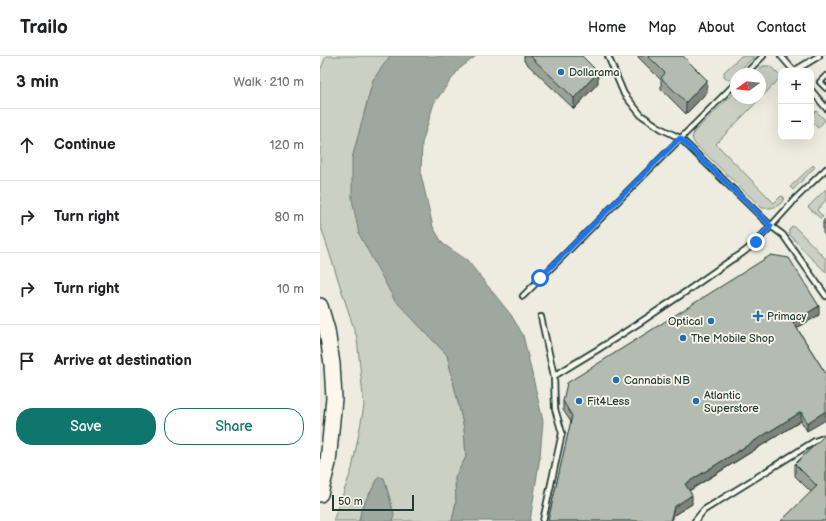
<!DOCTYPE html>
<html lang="en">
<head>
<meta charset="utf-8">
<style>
	:root { --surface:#fff; --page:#f6f6f6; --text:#202124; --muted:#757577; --line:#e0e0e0; --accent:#0f766e }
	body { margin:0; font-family:"Balsamiq Sans",sans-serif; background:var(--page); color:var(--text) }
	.controls { position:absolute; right:12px; top:12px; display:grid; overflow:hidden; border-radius:8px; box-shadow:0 4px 16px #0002 }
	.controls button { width:36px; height:36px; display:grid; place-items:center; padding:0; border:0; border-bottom:1px solid var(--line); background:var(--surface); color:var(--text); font:20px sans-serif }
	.compass { position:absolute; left:410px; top:12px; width:36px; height:36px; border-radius:50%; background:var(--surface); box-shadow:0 4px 16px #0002; rotate:255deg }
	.scale { position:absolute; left:12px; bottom:10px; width:82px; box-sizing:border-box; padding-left:4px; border:2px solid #1f3d34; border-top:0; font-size:11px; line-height:14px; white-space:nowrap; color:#1f3d34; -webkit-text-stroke:3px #fbf7ec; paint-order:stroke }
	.stop { position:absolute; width:12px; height:12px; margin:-9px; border:3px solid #1a73e8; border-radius:50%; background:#fff }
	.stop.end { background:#1a73e8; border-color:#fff; box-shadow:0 1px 4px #0008 }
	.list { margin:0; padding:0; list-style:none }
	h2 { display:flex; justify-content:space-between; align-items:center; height:52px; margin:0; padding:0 16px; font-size:17px }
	h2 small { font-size:13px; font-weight:400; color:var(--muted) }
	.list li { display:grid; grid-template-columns:26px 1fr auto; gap:12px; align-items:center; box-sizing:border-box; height:72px; padding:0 16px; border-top:1px solid var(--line) }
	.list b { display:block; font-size:15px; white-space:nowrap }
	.list em { font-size:13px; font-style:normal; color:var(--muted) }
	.actions { display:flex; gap:8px; padding:12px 16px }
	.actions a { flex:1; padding:9px 0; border:1px solid var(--accent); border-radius:16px; text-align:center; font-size:14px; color:var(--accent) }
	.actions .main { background:var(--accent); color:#fff }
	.icon { flex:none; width:22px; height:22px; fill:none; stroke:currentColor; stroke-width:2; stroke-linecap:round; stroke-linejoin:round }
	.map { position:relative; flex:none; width:506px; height:465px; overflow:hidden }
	header { display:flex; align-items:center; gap:24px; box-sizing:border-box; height:56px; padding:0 20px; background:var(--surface); border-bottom:1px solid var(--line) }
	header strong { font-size:19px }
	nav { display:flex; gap:22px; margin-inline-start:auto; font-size:14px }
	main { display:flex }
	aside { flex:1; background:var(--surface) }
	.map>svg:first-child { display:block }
	.green { fill:#cbcfc4; stroke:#75867c }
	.water { fill:#9fa89f; stroke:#6c7d74 }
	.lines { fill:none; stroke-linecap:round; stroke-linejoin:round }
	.service-casing { stroke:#1f3d34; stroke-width:8 }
	.trunk-casing { stroke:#1f3d34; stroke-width:18 }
	.service { stroke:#fbf7ec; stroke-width:4.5 }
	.trunk { stroke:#fbf7ec; stroke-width:15 }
	.wall { fill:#9ba197; stroke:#1f3d34 }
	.shaded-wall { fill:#7e837b; stroke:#1f3d34 }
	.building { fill:#b4bbb0; stroke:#1f3d34 }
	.route { stroke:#1a73e8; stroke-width:5 }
	.poi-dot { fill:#1f6fb2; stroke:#fbf7ec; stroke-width:1.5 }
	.labels { text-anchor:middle; stroke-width:3.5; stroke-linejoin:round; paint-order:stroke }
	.poi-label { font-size:11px; fill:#1f3d34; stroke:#fbf7ec; text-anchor:start }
</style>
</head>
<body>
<header>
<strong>Trailo</strong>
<nav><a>Home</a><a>Map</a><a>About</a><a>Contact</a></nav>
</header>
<main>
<aside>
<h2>3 min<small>Walk · 210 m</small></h2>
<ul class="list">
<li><svg class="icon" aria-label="ahead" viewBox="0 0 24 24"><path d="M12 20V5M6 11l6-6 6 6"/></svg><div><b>Continue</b></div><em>120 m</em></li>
<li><svg class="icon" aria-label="right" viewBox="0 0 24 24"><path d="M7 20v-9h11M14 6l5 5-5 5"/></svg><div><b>Turn right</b></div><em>80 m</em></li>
<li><svg class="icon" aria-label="right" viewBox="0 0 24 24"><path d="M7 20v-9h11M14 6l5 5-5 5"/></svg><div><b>Turn right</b></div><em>10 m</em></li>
<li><svg class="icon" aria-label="arrive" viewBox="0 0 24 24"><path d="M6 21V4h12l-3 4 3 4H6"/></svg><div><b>Arrive at destination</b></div></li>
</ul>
<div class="actions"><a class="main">Save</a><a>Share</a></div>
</aside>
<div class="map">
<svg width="506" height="465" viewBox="0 0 506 465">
	<rect width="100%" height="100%" fill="#eeece1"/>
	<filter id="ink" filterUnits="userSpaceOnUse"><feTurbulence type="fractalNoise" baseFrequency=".025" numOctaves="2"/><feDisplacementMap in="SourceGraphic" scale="8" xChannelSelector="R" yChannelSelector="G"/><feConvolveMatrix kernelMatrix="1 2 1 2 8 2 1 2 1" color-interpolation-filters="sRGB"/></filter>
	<g filter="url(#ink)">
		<g class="green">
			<path d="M6 0H70L53 24 32 103 74 243 127 299 144 372 146 401 135 421 136 446 132 465H73L74 458 64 423 59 421 42 451 39 465H13L32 413 44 350 37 282 0 168V15Z"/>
			<path d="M421 0H435L409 24 406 23 404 21V16Z"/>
			<path d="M443 10H450L461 21 396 88 454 147 461 140 464 141C462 151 451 153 442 152L375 88 372 82 374 76 416 35V42H440V18H434Z"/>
			<path d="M496 55 505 64 498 72 491 65V60Z"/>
			<path d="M493 109 495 111 473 134 470 131Z"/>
			<path d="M506 133V144L497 154 503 161 501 162H500L488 151Z"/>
			<path d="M472 170 476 172 506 203V216L489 200 469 178V174Z"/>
		</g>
		<g class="water">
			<path d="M70 0H156L139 13 114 47 102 87 101 119 113 171 123 188 147 204 191 259 203 279 223 365 220 400 210 465H132L136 446 135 421 146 401 144 372 127 299 74 243 39 178 32 143V103L53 24Z"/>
			<path d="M59 421 64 422 74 458 73 465H39L42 451Z"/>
		</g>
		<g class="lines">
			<g class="service-casing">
				<g id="service">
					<path d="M288 0 304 38 321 59 342 73 360 82 451 170 471 148 475 143 506 113"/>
					<path d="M461 0 474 15"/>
					<path d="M474 15 499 0"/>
					<path d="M425 18 443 0"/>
					<path d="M506 20 500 26 506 32"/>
					<path d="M491 34 506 52"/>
					<path d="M203 240 416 27"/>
					<path d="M221 261 234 320 235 353 242 377 223 465"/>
					<path d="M234 320C295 284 354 245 411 204 427 196 439 183 451 170L463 179 506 240"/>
					<path d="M375 465 384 454 495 385 506 381"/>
				</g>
			</g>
			<g class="trunk-casing">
				<path id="trunk" d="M0 250 7 274 12 308 14 342 8 407 0 438"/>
			</g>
			<use href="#service" class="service"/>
			<use href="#trunk" class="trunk"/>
		</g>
		<g class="wall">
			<path d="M204 0H262L278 27 254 53 204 5Z"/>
			<path d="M318 0H363L387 36 366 58 341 33V24L318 1Z"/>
			<path d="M506 162V181L503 177V166Z"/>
			<path d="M499 259 477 272 506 318 487 375 481 365 369 435 372 448 354 459 352 465H228L251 366 243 354V345Z"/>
			<path d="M506 379V465L491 436 475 420V408Z"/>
		</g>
		<g class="shaded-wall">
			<path d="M278 16V27L254 53V42Z"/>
			<path d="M387 24V36L366 58V46Z"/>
			<path d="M499 250V259L473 274V266Z"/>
			<path d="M506 355V364L487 375V367Z"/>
			<path d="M481 356V365L365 437V428Z"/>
			<path d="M372 439V448L354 459 352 465H350L354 451Z"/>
		</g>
		<g class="building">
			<path d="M210 0H262L278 16 254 42Z"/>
			<path d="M328 0H363L387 24 366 46 341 22 345 17Z"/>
			<path d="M506 162V169L503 166Z"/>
			<path d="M451 199 469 202 499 250 473 266 506 318V355L487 367 481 356 365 428 372 439 354 451 350 465H228L252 360 243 345 247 327Z"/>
			<path d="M506 378V465H461L497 430 475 408Z"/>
		</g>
	</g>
	<g class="lines" filter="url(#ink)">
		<path class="route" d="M220 222 360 82 451 170 436 186"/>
	</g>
	<g class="poi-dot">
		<circle cx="241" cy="16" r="4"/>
		<path d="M436 254h4v4h4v4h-4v4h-4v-4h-4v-4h4z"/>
		<circle cx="391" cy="265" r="4"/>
		<circle cx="363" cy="282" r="4"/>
		<circle cx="296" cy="324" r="4"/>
		<circle cx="259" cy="345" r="4"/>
		<circle cx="376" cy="345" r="4"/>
	</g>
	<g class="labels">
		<g class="poi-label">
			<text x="249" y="20">Dollarama</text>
			<text x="447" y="264">Primacy</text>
			<text x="383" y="269" text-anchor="end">Optical</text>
			<text x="371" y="286">The Mobile Shop</text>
			<text x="304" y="328">Cannabis NB</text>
			<text x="384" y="343">Atlantic<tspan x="384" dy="13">Superstore</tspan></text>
			<text x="267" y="349">Fit4Less</text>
		</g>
	</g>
</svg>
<div class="controls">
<button>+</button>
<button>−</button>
</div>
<svg class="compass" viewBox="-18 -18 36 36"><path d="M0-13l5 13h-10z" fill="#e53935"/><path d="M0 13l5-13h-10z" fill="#757577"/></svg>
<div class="scale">50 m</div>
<div class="stop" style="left:220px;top:222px"></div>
<div class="stop end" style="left:436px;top:186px"></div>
</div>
</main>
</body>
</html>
